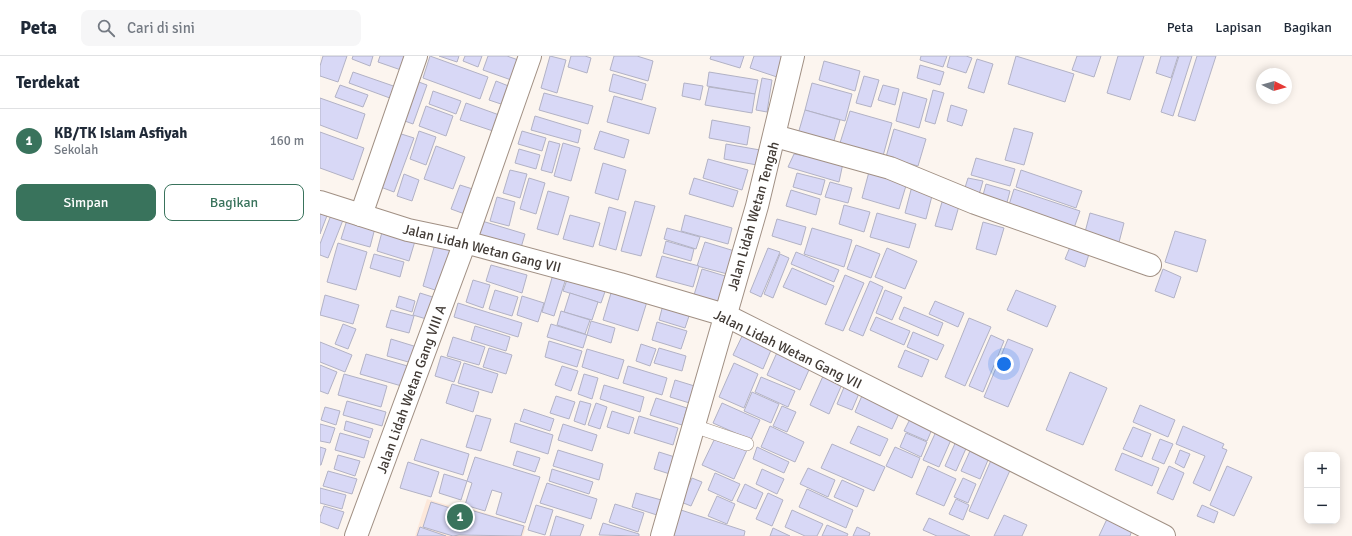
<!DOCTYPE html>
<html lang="id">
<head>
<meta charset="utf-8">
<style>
	:root { --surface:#fff; --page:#f6f6f7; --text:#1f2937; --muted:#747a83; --line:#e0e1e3; --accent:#39735c }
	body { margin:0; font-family:Signika,sans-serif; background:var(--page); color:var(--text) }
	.controls { position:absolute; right:12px; bottom:12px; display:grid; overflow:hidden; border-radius:8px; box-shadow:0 2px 10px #0003 }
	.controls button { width:36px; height:36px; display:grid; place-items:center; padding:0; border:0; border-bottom:1px solid var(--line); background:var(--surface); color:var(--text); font:20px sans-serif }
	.compass { position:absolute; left:936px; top:12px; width:36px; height:36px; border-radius:50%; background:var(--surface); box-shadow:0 2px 10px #0003; rotate:95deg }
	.you { position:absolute; left:684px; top:308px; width:14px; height:14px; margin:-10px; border:3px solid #fff; border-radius:50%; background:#1a73e8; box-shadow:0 0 0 6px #1a73e833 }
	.badge { display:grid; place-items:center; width:26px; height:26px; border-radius:50%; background:var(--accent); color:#fff; font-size:13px; font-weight:700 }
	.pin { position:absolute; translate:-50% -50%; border:2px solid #fff; box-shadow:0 1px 4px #0006 }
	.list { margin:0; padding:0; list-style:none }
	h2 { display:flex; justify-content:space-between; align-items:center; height:52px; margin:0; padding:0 16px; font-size:17px }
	h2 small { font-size:13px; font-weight:400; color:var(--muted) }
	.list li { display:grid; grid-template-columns:26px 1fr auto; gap:12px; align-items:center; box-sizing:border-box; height:64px; padding:0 16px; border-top:1px solid var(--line) }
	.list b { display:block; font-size:15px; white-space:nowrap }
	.list p { margin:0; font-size:13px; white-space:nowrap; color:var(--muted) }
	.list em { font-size:13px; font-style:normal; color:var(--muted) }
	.actions { display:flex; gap:8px; padding:12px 16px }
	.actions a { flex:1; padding:9px 0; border:1px solid var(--accent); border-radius:8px; text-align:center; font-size:14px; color:var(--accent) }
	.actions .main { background:var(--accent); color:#fff }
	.icon { flex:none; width:22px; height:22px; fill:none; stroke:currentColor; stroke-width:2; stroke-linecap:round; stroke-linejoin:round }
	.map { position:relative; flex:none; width:1032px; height:480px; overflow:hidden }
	header { display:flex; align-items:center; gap:24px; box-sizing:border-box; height:56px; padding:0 20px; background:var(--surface); border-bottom:1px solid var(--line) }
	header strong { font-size:19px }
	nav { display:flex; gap:22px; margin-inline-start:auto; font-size:14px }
	.search { width:280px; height:36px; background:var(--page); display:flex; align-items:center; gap:10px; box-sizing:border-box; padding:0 14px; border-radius:8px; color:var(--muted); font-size:15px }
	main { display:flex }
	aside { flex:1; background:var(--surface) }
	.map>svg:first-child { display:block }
	.built { fill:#fde8da }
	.building { fill:#d8d8f6; stroke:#b2b2c5 }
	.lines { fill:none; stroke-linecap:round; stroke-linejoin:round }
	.lane-casing { stroke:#a19084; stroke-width:14 }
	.street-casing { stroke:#a19084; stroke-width:24 }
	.lane { stroke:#fff; stroke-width:13 }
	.street { stroke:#fff; stroke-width:22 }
	.labels { text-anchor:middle; stroke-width:3; stroke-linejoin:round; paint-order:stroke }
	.street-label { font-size:14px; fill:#423b36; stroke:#fff }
</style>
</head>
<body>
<header>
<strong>Peta</strong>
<div class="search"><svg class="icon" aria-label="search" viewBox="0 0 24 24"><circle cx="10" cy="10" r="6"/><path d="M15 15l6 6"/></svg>Cari di sini</div>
<nav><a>Peta</a><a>Lapisan</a><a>Bagikan</a></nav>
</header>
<main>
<aside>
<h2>Terdekat<small></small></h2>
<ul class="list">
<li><span class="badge">1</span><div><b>KB/TK Islam Asfiyah</b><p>Sekolah</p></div><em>160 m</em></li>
</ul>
<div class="actions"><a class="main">Simpan</a><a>Bagikan</a></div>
</aside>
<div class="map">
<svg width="1032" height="480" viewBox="0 0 1032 480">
	<rect width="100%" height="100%" fill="#fcf5ef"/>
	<path class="built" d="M107 443 138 452 140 449 206 470 203 480H95Z"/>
	<g class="building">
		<path d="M3 0H27L18 26 0 20V10Z"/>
		<path d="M33 0H53L50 10 32 3Z"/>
		<path d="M60 0H86L81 14 58 6Z"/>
		<path d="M110 0 168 21 160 43 103 22Z"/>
		<path d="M119 0H139L137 6Z"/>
		<path d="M145 0H162L158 11 143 5Z"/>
		<path d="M168 0H187L201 5 194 25 163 14Z"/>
		<path d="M230 0 246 4 237 37 221 32Z"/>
		<path d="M251 0H265L271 2 267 17 248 11Z"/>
		<path d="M294 0H317L333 5 328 25 290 14Z"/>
		<path d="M391 0H424L420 12 390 3Z"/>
		<path d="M434 0H468L460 22 430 12Z"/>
		<path d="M601 0H627L623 11 600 4Z"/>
		<path d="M630 0H646L652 2 646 17 627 11Z"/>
		<path d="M696 0 754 18 745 46 688 28Z"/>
		<path d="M757 0H781L774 21 752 14Z"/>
		<path d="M798 0H824L810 44 787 37Z"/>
		<path d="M841 0H858L851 22 836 17Z"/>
		<path d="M859 0H872L853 60 841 56Z"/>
		<path d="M877 0H896L875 65 858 60Z"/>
		<path d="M657 3 673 8 664 37 648 32Z"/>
		<path d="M504 5 540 15 535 35 499 24Z"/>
		<path d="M600 9 624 16 620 29 597 22Z"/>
		<path d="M33 16 82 33 78 45 29 27Z"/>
		<path d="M389 16 438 24 435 38 387 30Z"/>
		<path d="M293 18 326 28 322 44 289 35Z"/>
		<path d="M544 20 559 24 551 51 536 47Z"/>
		<path d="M442 22 452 24 447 56 436 54Z"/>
		<path d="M96 25 107 29 93 68 82 64Z"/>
		<path d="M176 25 191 31 184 49 169 44Z"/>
		<path d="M364 27 383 30 380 44 362 40Z"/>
		<path d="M492 27 532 38 525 65 485 54Z"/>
		<path d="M20 29 48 39 43 51 15 41Z"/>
		<path d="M563 29 579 33 575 49 558 44Z"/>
		<path d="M389 31 435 38 432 57 385 49Z"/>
		<path d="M613 34 624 37 615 68 605 65Z"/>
		<path d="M113 35 141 45 136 58 109 48Z"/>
		<path d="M583 36 607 43 599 72 576 65Z"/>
		<path d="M224 37 273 50 268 68 219 54Z"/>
		<path d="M294 40 336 52 329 78 287 66Z"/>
		<path d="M0 42 45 58 37 83 0 69Z"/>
		<path d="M146 47 182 60 176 76 140 64Z"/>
		<path d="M631 49 647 54 642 70 627 65Z"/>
		<path d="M106 50 133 60 126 80 99 70Z"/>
		<path d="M485 54 520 64 513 88 478 78Z"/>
		<path d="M530 55 572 67 563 100 520 87Z"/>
		<path d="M215 60 261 74 258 87 211 74Z"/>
		<path d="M392 64 430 71 427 89 389 82Z"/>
		<path d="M694 72 713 77 704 109 685 104Z"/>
		<path d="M574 73 606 83 598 110 566 101Z"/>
		<path d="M99 75 116 81 106 109 90 103Z"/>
		<path d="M202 75 226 82 222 95 198 88Z"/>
		<path d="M280 75 309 84 304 102 274 93Z"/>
		<path d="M0 76 44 92 33 124 0 112Z"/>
		<path d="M75 76 94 82 74 136 55 129Z"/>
		<path d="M229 85 240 88 232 117 221 114Z"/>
		<path d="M243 87 260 92 251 125 234 120Z"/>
		<path d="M406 88 440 94 437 109 404 103Z"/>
		<path d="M116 90 145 101 133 133 104 123Z"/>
		<path d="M199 93 220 99 216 113 195 107Z"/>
		<path d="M474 98 523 107 519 126 468 111Z"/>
		<path d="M656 102 695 113 690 130 651 119Z"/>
		<path d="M388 103 428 114 422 134 383 122Z"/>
		<path d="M283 107 306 114 298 144 275 137Z"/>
		<path d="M550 112 588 123 579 153 542 142Z"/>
		<path d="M190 114 207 118 200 142 183 137Z"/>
		<path d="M701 114 762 135 756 152 696 131Z"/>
		<path d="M477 117 505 124 501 139 473 131Z"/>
		<path d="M84 118 99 124 92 145 77 140Z"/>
		<path d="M209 122 225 127 216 158 200 153Z"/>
		<path d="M374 122 418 135 413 151 369 138Z"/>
		<path d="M648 122 663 125 658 142 643 138Z"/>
		<path d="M510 126 532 132 528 147 505 141Z"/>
		<path d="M666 128 690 135 686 150 662 143Z"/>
		<path d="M140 129 162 136 153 161 131 153Z"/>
		<path d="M592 130 613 136 606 163 585 157Z"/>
		<path d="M694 133 760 155 753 175 688 152Z"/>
		<path d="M471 134 500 143 496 159 466 150Z"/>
		<path d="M228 135 249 141 238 179 217 173Z"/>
		<path d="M177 141 195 146 189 170 170 165Z"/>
		<path d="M315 145 335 150 321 200 301 195Z"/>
		<path d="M622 146 639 150 632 174 615 170Z"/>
		<path d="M524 149 550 156 544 176 519 168Z"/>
		<path d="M289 151 306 156 296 194 279 189Z"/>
		<path d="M0 154 8 157 0 178Z"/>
		<path d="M557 157 596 168 589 192 550 181Z"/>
		<path d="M770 157 804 167 798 190 764 180Z"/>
		<path d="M11 159 23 164 8 202 0 199V188Z"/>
		<path d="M250 159 280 167 273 191 243 183Z"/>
		<path d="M365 159 412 172 408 188 361 175Z"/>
		<path d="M457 163 486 171 481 189 452 180Z"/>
		<path d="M27 164 55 172 50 191 21 183Z"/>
		<path d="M162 165 205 178 200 195 157 181Z"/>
		<path d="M663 166 684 172 676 199 656 193Z"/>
		<path d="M347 172 380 181 376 193 344 183Z"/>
		<path d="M492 172 532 184 524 211 484 198Z"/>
		<path d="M855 175 886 184 877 216 845 206Z"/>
		<path d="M62 176 95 185 89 205 57 195Z"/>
		<path d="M346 185 374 193 371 205 343 197Z"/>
		<path d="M385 186 421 197 415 220 377 210Z"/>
		<path d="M18 187 47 196 36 234 7 226Z"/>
		<path d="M115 188 136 194 124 237 103 230Z"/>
		<path d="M536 189 560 198 551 222 527 213Z"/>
		<path d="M750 191 769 198 765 211 745 203Z"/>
		<path d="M448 192 460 196 441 241 430 236Z"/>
		<path d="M567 192 597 205 585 233 555 221Z"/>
		<path d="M476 196 519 214 514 226 471 208Z"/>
		<path d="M54 198 84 206 80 221 50 212Z"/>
		<path d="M460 198 469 202 453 242 444 238Z"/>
		<path d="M342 200 379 210 373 231 336 221Z"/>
		<path d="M171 209 207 219 202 237 166 225Z"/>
		<path d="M472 212 514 230 506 249 463 231Z"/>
		<path d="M382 213 412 222 405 248 374 239Z"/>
		<path d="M843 213 861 221 854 242 835 235Z"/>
		<path d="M234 215 247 219 234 260 222 256Z"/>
		<path d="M250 215 288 227 281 247 243 235Z"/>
		<path d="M525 219 544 227 523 275 505 268Z"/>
		<path d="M153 224 170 229 163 252 146 246Z"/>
		<path d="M550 225 563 231 543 280 529 274Z"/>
		<path d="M294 227 329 239 318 275 283 264Z"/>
		<path d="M175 234 198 241 192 260 169 253Z"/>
		<path d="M565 234 582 241 572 264 556 257Z"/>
		<path d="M696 234 736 250 727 271 687 254Z"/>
		<path d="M100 237 119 243 113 265 93 259Z"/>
		<path d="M250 237 278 246 272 264 244 256Z"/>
		<path d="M5 239 39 249 33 268 0 259Z"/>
		<path d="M79 240 95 245 92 256 76 251Z"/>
		<path d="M202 240 224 247 218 266 197 259Z"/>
		<path d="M344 245 371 254 365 272 339 264Z"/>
		<path d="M615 245 644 257 638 271 609 258Z"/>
		<path d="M138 247 202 267 198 281 134 261Z"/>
		<path d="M584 251 623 267 618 280 579 263Z"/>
		<path d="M71 254 94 260 89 277 66 271Z"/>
		<path d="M241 255 270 264 265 278 237 269Z"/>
		<path d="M556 261 590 275 584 289 550 274Z"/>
		<path d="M649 262 671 271 645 330 625 321Z"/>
		<path d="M271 265 295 272 291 287 267 279Z"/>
		<path d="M337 266 367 275 361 293 332 284Z"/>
		<path d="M23 268 36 273 28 293 15 288Z"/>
		<path d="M231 268 267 279 263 292 227 281Z"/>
		<path d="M155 270 190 281 186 295 151 284Z"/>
		<path d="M425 274 454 287 443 313 413 299Z"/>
		<path d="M593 276 624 289 617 304 587 291Z"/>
		<path d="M671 279 684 285 663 336 649 330Z"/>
		<path d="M133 281 165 291 159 309 127 300Z"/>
		<path d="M71 283 97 291 92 307 67 300Z"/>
		<path d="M688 283 713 293 688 351 664 341Z"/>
		<path d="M229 285 262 295 257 311 225 301Z"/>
		<path d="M0 286 32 299 25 316 0 306Z"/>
		<path d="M321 288 336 293 330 310 316 305Z"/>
		<path d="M169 292 192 299 186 318 163 311Z"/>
		<path d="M339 292 366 300 362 315 334 307Z"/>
		<path d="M459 292 492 307 480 334 447 319Z"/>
		<path d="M267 293 304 304 298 323 262 311Z"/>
		<path d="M585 294 609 304 602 321 578 311Z"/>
		<path d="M46 298 91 311 85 331 40 318Z"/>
		<path d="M121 300 141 306 134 326 115 320Z"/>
		<path d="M144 307 178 318 172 337 138 327Z"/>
		<path d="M414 307 438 318 424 352 399 341Z"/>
		<path d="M0 309 17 316 8 338 0 335Z"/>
		<path d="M242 310 258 315 251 335 235 329Z"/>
		<path d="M308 310 347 322 342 339 303 327Z"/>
		<path d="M750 316 787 332 763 389 726 374Z"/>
		<path d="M24 318 67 330 61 351 18 339Z"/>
		<path d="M264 318 278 322 272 343 258 338Z"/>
		<path d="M504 318 523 326 509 358 490 349Z"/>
		<path d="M441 321 475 335 468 351 435 336Z"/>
		<path d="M355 324 381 332 376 349 350 341Z"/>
		<path d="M132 328 159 336 153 356 126 347Z"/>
		<path d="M284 329 324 341 320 356 280 343Z"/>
		<path d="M525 329 540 335 532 354 517 348Z"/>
		<path d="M544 335 582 351 572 373 535 356Z"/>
		<path d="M432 336 459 348 451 367 424 355Z"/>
		<path d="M236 340 255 346 249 363 230 357Z"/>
		<path d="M336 342 367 352 362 369 330 359Z"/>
		<path d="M27 345 66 356 62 370 23 359Z"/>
		<path d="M260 345 271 348 265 369 254 365Z"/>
		<path d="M276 347 287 351 280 373 268 369Z"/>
		<path d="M402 347 440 364 431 384 393 367Z"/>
		<path d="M820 349 855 364 848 381 813 366Z"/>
		<path d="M462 350 476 356 467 376 453 370Z"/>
		<path d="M5 351 20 355 16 369 1 364Z"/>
		<path d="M204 353 234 363 230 375 200 365Z"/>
		<path d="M292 355 314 362 309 378 287 371Z"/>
		<path d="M593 357 615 366 607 385 584 375Z"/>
		<path d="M156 359 171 363 161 395 146 391Z"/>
		<path d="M319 360 358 372 353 389 314 377Z"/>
		<path d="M26 365 53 373 50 382 24 374Z"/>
		<path d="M195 367 233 379 228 398 190 386Z"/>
		<path d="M0 368 15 372 10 387 0 385Z"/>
		<path d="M243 368 277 379 272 395 238 384Z"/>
		<path d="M619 369 634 377 619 411 603 404Z"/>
		<path d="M450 370 484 386 475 406 441 391Z"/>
		<path d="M538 370 568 383 560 400 530 387Z"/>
		<path d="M863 370 904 388 902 392 907 394 890 435 873 427 885 400 856 388Z"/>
		<path d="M813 371 831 378 822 401 803 393Z"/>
		<path d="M20 377 49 385 44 402 15 394Z"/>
		<path d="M586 377 607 386 601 401 580 391Z"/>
		<path d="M396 380 427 394 414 423 382 409Z"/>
		<path d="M101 383 149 398 143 419 94 404Z"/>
		<path d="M637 383 648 388 636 415 625 410Z"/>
		<path d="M840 383 853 388 844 408 832 403Z"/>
		<path d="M512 388 565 411 554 435 501 412Z"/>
		<path d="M0 391 6 393 1 409H0Z"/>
		<path d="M437 391 469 406 464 417 433 403Z"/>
		<path d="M575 391 600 402 592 422 566 410Z"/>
		<path d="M238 394 283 408 279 424 233 410Z"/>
		<path d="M860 394 870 398 864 412 855 407Z"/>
		<path d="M197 395 220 402 215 416 193 409Z"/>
		<path d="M650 395 668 404 660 423 641 415Z"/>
		<path d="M339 396 358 402 353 419 334 413Z"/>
		<path d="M802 397 839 412 832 430 795 414Z"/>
		<path d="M18 399 40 405 35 420 14 413Z"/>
		<path d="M155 401 220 421 205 467 176 458 182 437 172 434 165 455 145 449 152 427 147 425Z"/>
		<path d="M672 402 692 410 668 463 649 455Z"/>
		<path d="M88 406 119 416 111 441 80 432Z"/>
		<path d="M608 410 636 423 624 450 596 438Z"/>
		<path d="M849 410 864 417 853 444 837 437Z"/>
		<path d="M907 410 932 421 914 460 890 449Z"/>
		<path d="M488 412 515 424 508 441 480 428Z"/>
		<path d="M232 413 273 426 269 438 229 425Z"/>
		<path d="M442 413 464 423 457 438 436 428Z"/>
		<path d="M8 415 37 423 32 438 3 430Z"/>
		<path d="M395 417 420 428 412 445 388 434Z"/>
		<path d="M124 418 147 425 141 444 119 437Z"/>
		<path d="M372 422 382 426 371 450 361 446Z"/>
		<path d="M643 422 656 428 648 447 634 441Z"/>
		<path d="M522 424 544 434 537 451 514 441Z"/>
		<path d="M227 427 277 443 271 463 220 447Z"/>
		<path d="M425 428 443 437 436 453 417 445Z"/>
		<path d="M0 432 26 439 22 453 0 447Z"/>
		<path d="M487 433 533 454 526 472 479 451Z"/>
		<path d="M316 437 345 445 340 460 312 451Z"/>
		<path d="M448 437 463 444 452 470 436 463Z"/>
		<path d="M397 440 415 448 407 468 388 460Z"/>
		<path d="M636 443 649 449 643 464 629 458Z"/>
		<path d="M111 446 143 456 144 452 204 470 201 480 139 479 133 480 103 471Z"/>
		<path d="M295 448 324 457 318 476 289 466Z"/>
		<path d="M216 449 233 454 225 479 208 474Z"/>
		<path d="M882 449 898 456 894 467 877 460Z"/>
		<path d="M4 450 24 456 18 473 0 466V461Z"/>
		<path d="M361 454 425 475 424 480H353Z"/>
		<path d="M472 454 503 468 497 480H485L465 471Z"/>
		<path d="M684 459 707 469 702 480H674Z"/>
		<path d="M236 460 264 469 260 480H230Z"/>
		<path d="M609 462 650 480H617L603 474Z"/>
		<path d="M787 463 812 474 810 480H779Z"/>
		<path d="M283 467 319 478V480L279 479Z"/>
		<path d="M507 469 528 478 527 480H502Z"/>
		<path d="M100 471 126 480H97Z"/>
		<path d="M537 471 550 477 549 480H533Z"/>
		<path d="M453 472 470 480H450Z"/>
	</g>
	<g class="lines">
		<g class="lane-casing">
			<path id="lane" d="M374 370 427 388"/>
		</g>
		<g class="street-casing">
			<g id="street">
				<path d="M455 80 570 112 655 147 830 209"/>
				<path d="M0 146 88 174 145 186 300 228 405 259 844 480"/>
				<path d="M41 159 96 0"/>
				<path d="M36 480 145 186 210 0"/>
				<path d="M342 480 437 150 473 0"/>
			</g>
		</g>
		<use href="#lane" class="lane"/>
		<use href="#street" class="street"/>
	</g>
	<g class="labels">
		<g class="street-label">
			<text transform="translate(433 160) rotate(-74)" y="5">Jalan Lidah Wetan Tengah</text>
			<text transform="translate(162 192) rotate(14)" y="5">Jalan Lidah Wetan Gang VII</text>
			<text transform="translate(468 293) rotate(26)" y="5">Jalan Lidah Wetan Gang VII</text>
			<text transform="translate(91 333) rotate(-70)" y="5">Jalan Lidah Wetan Gang VIII A</text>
		</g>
	</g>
</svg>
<div class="controls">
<button>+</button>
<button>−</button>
</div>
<svg class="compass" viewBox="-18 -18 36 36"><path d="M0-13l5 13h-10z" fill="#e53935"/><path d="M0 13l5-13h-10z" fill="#747a83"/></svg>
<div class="you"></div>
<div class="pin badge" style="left:140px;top:461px">1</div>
</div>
</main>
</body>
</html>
